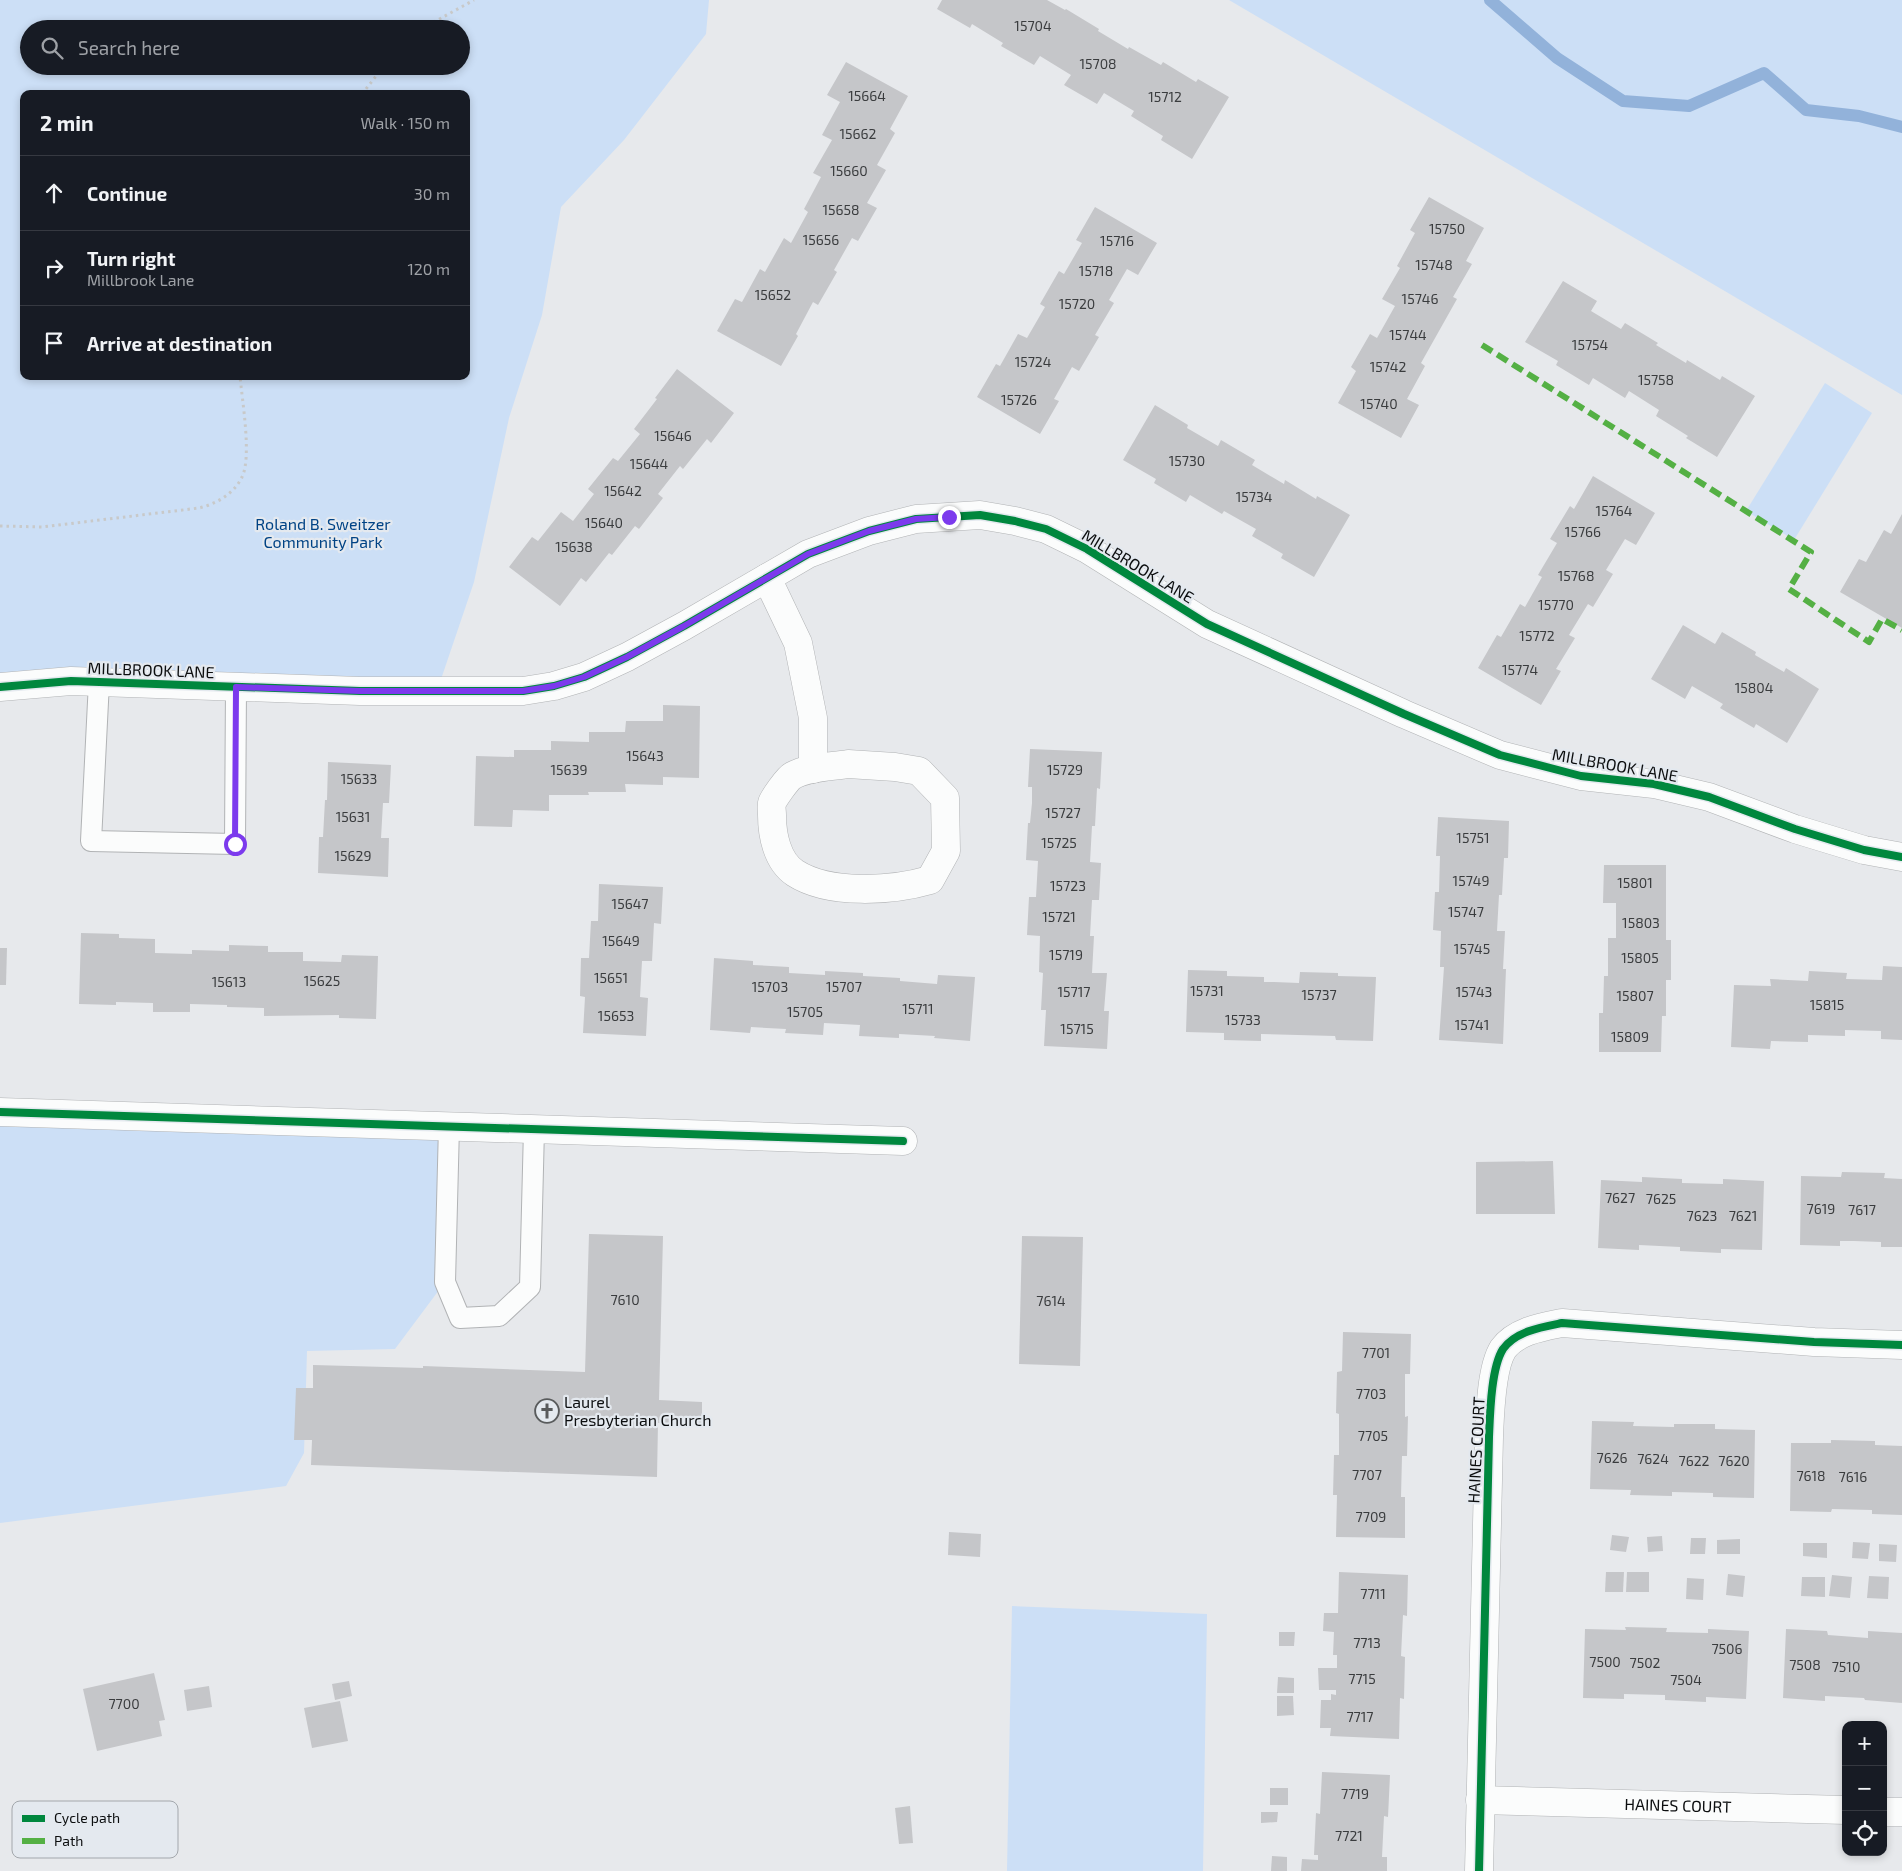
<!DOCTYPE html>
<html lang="en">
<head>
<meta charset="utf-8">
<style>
	:root { --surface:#171b24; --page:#20242c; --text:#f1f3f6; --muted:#9ea1a6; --line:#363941 }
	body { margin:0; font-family:"Exo 2",sans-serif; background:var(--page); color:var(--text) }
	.controls { position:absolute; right:15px; bottom:15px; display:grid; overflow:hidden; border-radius:10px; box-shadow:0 2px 8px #0003 }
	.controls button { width:45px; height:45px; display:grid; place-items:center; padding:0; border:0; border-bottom:1px solid var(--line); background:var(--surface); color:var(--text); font:25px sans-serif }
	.stop { position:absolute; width:15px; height:15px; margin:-11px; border:4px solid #7c3aed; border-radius:50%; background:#fff }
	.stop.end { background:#7c3aed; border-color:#fff; box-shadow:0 1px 5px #0008 }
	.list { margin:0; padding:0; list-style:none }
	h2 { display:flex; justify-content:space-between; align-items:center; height:65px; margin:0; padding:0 20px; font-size:21px }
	h2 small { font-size:16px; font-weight:400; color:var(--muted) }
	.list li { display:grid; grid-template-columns:32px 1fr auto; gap:15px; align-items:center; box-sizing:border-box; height:75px; padding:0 20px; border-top:1px solid var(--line) }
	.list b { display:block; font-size:19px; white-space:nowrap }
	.list p { margin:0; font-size:16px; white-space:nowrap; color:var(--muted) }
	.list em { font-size:16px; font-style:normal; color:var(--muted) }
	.icon { flex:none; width:28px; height:28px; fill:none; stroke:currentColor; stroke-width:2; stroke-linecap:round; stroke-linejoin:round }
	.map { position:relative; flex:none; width:1902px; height:1871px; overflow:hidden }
	.search { position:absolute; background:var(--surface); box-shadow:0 2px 8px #0003; left:20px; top:20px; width:450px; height:55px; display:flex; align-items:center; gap:12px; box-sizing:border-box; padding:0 18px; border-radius:28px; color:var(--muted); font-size:19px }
	.panel { position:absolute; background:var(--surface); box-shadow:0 2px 8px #0003; left:20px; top:90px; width:450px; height:290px; border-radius:10px }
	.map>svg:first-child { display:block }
	.green { fill:#ccdff6; fill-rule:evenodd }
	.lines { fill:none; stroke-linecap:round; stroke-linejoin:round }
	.stream { stroke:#92b2da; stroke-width:12 }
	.building { fill:#c5c6c9 }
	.lane-casing { stroke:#b1b3b5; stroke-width:22 }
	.street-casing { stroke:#b1b3b5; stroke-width:29 }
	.path { stroke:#c8c9c9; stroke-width:3; stroke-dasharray:2.5 4; stroke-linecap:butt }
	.lane { stroke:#fbfcfc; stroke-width:20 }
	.street { stroke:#fbfcfc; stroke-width:28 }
	.quiet { stroke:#54b044; stroke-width:6; stroke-dasharray:12 6; stroke-linecap:butt }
	.cycleway-casing { stroke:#e4e9ef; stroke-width:11 }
	.cycleway { stroke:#00873e; stroke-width:8 }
	.route { stroke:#7c3aed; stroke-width:6 }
	.labels { text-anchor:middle; stroke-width:4.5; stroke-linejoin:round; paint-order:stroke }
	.number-label { font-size:14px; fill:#3a3c3e }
	.park-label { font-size:16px; fill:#004385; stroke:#e4e9ef }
	.street-label { font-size:16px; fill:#0c0e0f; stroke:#e4e9ef }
	.poi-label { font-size:16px; fill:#0c0e0f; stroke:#e4e9ef; text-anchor:start }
	.key { fill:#e4e9ef; stroke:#a3a7ac; stroke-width:1 }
	.key-label { font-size:14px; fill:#0c0e0f }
</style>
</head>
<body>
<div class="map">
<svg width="1902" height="1871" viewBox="0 0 1902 1871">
	<rect width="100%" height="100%" fill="#e7e9ec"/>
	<g class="green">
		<path d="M0 0H709L706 34 624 140 561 207 542 315 509 418 474 582 437 691 0 687ZM29 29H461V66H29ZM24 94H466V376H24Z"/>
		<path d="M1229 0H1902V395Z"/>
		<path d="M1825 383 1872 413 1794 540 1746 511Z"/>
		<path d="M0 1112 449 1126 445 1282 395 1349 307 1351 304 1453 286 1486 0 1523Z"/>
		<path d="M1012 1606 1207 1614 1203 1871H1007Z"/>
	</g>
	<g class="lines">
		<path class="stream" d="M1490 0 1557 58 1623 101 1689 106 1764 73 1806 110 1859 116 1902 127"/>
	</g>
	<g class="building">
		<path d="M942 0H1047L1065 10 1066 9 1099 29 1098 31 1128 49 1129 47 1161 65 1163 62 1196 82 1198 79 1229 97 1192 159 1161 140 1163 136 1131 116 1134 111 1104 93 1097 104 1064 85 1071 75 1040 56 1034 65 1001 46 1003 43 972 24 970 28 937 9Z"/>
		<path d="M846 62 908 96 890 129 895 133 877 165 886 170 867 203 877 208 858 241 852 238 834 270 837 272 818 305 813 302 796 334 798 336 781 366 717 331 735 299 742 302 760 269 765 272 784 238 791 243 808 212 804 209 821 177 813 173 832 140 822 135 840 102 827 95Z"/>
		<path d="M1429 197 1484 228 1466 261 1472 264 1453 297 1457 299 1421 363 1425 366 1407 399 1419 405 1401 438 1338 403 1356 371 1351 367 1370 334 1377 338 1395 306 1382 299 1400 268 1397 266 1415 233 1410 230Z"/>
		<path d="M1095 207 1157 243 1138 275 1127 269 1109 300 1114 303 1095 335 1099 337 1079 371 1072 367 1054 399 1059 401 1040 434 977 397 996 364 1000 366 1018 334 1027 338 1045 307 1040 304 1059 271 1064 274 1082 243 1076 240Z"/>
		<path d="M1563 281 1597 301 1591 311 1621 329 1625 323 1658 343 1656 345 1686 363 1687 360 1720 380 1722 376 1755 396 1717 457 1686 438 1688 436 1656 416 1659 410 1629 391 1625 398 1593 378 1589 385 1556 365 1558 361 1525 342Z"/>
		<path d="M677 369 734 413 711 443 707 439 683 469 680 466 658 494 663 498 639 529 635 526 612 555 609 553 586 582 581 578 560 606 509 567 532 537 538 541 561 512 573 521 594 494 588 489 613 458 618 461 640 434 634 429 657 399 655 398Z"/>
		<path d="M1155 405 1188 425 1187 428 1218 446 1221 440 1255 460 1252 465 1284 484 1285 480 1316 499 1317 496 1350 515 1314 577 1281 558 1283 554 1252 536 1256 529 1224 511 1222 514 1190 495 1186 502 1154 483 1156 479 1123 460Z"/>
		<path d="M1593 476 1655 513 1636 545 1625 539 1606 570 1613 574 1593 607 1588 604 1569 635 1575 638 1556 669 1561 671 1541 705 1478 668 1497 635 1501 637 1520 604 1525 607 1542 577 1538 575 1557 543 1550 539 1570 506 1574 509Z"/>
		<path d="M1902 514V628L1840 592 1859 559 1866 562 1884 530 1891 534Z"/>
		<path d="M1683 625 1715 644 1722 632 1756 652 1755 655 1784 672 1786 668 1819 689 1787 743 1756 724 1754 728 1720 708 1723 704 1692 686 1685 699 1651 679Z"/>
		<path d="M663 705 700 706 699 778 663 777V785L625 784 626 792H588L589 795H549V811L513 810 512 827 474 826 476 756 514 757V750H551V741L589 742V732H625L626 721H663Z"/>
		<path d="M1030 749 1102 752 1100 789 1097 788 1095 826H1092L1090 862 1101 863 1099 900H1092L1090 936H1094L1092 973H1107L1104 1011H1109L1107 1049 1044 1046 1046 1010H1041L1043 973 1039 972 1040 936 1027 935 1029 897H1036L1038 861 1026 860 1028 823H1030L1032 803V787H1028Z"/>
		<path d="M328 762 391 765 389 803H383L381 838H389L388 877 318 873 319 837H323L325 800H327Z"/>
		<path d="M1438 817 1509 821 1508 858H1504L1502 895H1499L1497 931H1505L1503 969H1506L1503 1044 1439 1040 1444 967H1440L1441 931 1433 930 1435 892H1439L1440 856H1436Z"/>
		<path d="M1604 865H1666V940H1671V980H1666V1016H1662L1661 1052H1599V1013H1603L1604 976H1608V938H1616V903H1603Z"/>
		<path d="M599 884 663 887 661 924 654 923 652 961H642L640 997 648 998 646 1036 583 1033 585 997 580 996 581 958H589L591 921H598Z"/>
		<path d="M81 933 119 934V938L155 939V953L192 954V950L229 951V945L268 946V952H303V961L341 962 342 955 378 956 376 1019 339 1018V1015L264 1016V1008L227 1007V1005L190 1004V1012H153V1003L116 1002V1005L79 1004Z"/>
		<path d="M0 948H7L6 985H0Z"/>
		<path d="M714 958 753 961V965L789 967V973L825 975V971L863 973V976L900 978V981L937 984 938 975 975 977 970 1041 934 1038 935 1036 899 1034V1038L859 1036 860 1025 824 1023 823 1035 785 1033 786 1029 751 1027 750 1033 710 1030Z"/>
		<path d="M1883 966 1902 967V1040L1881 1039V1031L1845 1030V1036L1808 1035V1042L1771 1041 1770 1049 1731 1047 1734 985 1771 986 1770 979 1808 981 1809 971 1847 973 1846 979 1882 980Z"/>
		<path d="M1188 970 1227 971V976L1264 977V982H1274L1299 983 1300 972 1338 973V976L1376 977 1373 1041 1336 1040 1335 1036 1261 1034V1041L1224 1040V1033L1186 1032Z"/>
		<path d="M1553 1161 1555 1214H1476V1162Z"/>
		<path d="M1842 1172 1885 1173 1884 1178 1902 1179V1247H1881V1242L1854 1241H1840V1246L1800 1245 1801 1176 1841 1177Z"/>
		<path d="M1642 1177 1682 1179V1183L1723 1184V1179L1764 1181 1762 1250 1721 1249V1253L1680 1251V1247L1639 1245V1250L1598 1248 1601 1180 1642 1182Z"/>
		<path d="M589 1234 663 1236 659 1400 702 1402V1424L658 1423 657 1477 311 1465 312 1440H294L296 1388H313V1365L423 1368V1366L585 1372Z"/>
		<path d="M1022 1236 1083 1237 1080 1366 1019 1364Z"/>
		<path d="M1343 1332 1411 1334 1410 1374H1405V1417L1408 1416 1407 1456H1402L1401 1497H1405V1538L1336 1537 1337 1495H1333L1334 1455H1339V1414L1336 1413 1337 1372 1342 1371Z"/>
		<path d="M1592 1421 1634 1422 1633 1426 1674 1427V1424H1715V1429L1755 1430 1754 1498 1713 1497V1493L1672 1492V1496L1630 1495 1631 1490 1590 1489Z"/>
		<path d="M1831 1440 1875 1441V1445L1902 1446V1515L1872 1514V1510L1832 1509 1831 1512 1790 1511 1791 1443H1831Z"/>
		<path d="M949 1532 981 1534 980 1557 948 1555Z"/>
		<path d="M1612 1535 1629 1537 1626 1552 1610 1550Z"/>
		<path d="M1662 1536 1663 1551 1648 1552 1647 1537Z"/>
		<path d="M1691 1538H1706L1705 1554H1690Z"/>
		<path d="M1740 1539V1554H1717V1540Z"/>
		<path d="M1853 1542 1870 1543 1868 1559 1852 1558Z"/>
		<path d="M1803 1543H1827V1558L1803 1556Z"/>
		<path d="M1879 1544 1897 1545 1896 1562 1879 1561Z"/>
		<path d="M1339 1572 1408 1575 1407 1616 1403 1615 1401 1656 1405 1657 1404 1699 1400 1698 1399 1739 1330 1736 1331 1728H1320L1321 1700H1331V1694L1336 1695V1690H1319L1318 1668H1337V1655H1333L1334 1632 1323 1631 1324 1613H1338Z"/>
		<path d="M1606 1572H1624L1623 1592H1605Z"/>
		<path d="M1627 1572H1649V1592H1626Z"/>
		<path d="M1728 1574 1745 1576 1743 1597 1726 1595Z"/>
		<path d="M1832 1575 1852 1577 1850 1598 1829 1596Z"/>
		<path d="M1869 1576 1889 1577 1888 1599 1867 1598Z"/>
		<path d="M1802 1577H1825V1597L1801 1596Z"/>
		<path d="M1687 1578 1704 1579 1703 1600 1686 1599Z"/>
		<path d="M1625 1627 1667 1628 1666 1632 1708 1633V1629L1749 1631 1746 1699 1706 1697V1702L1665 1700V1695L1624 1694V1699L1583 1698 1585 1629 1626 1630Z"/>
		<path d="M1786 1629 1827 1631 1828 1635 1868 1638V1631L1902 1633V1703L1865 1700 1864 1698 1825 1696V1701L1783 1698Z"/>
		<path d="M1279 1632H1295L1294 1646H1279Z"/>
		<path d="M154 1673 165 1720 159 1721 162 1736 97 1751 83 1689Z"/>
		<path d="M1278 1677 1294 1678V1693H1277Z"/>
		<path d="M349 1681 352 1696 335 1700 332 1684Z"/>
		<path d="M209 1686 212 1707 187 1711 184 1690Z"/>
		<path d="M1277 1696H1293L1294 1715 1277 1716Z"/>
		<path d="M340 1701 348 1741 312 1748 304 1708Z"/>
		<path d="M1322 1772 1390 1775 1388 1817 1384 1816 1382 1857H1387V1871H1301L1302 1859 1318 1860V1855H1314L1316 1813 1320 1814Z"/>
		<rect x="1270" y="1788" width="18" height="17"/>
		<path d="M910 1806 913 1843 899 1844 895 1808Z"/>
		<path d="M1261 1812H1278L1277 1822 1261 1823Z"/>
		<path d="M1272 1856 1287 1857V1871H1271Z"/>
	</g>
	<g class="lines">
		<g class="lane-casing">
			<g id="lane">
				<path d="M99 682 91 841 235 844 236 687"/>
				<path d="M449 1126 445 1282 460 1318 499 1316 530 1287 534 1129"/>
			</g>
		</g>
		<g class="street-casing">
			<g id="street">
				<path d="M767 578 798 643 813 718V769"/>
				<path d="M0 687 71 681 360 691H523L554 686 584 677 627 657 684 626 808 554 869 531 916 519 980 515 1015 521 1046 529 1087 549 1207 624 1404 714 1500 755 1581 776 1654 784 1709 797 1795 829 1864 850 1902 857"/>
				<path d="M848 764 895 767 919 771 945 798 946 851 930 880C892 891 829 895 795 873 777 861 772 835 772 815 772 812 771 806 772 803 773 799 788 778 792 776 808 767 830 767 848 764Z"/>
				<path d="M0 1112 903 1141"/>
				<path id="s1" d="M1480 1800 1846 1810"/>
				<path d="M1883 1812H1902"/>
				<path d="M1479 1871 1489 1437C1490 1414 1491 1368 1503 1349 1516 1331 1542 1327 1562 1323L1814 1342 1902 1345"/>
			</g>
		</g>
		<g class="path">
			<path d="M415 29 434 22 474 0"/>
			<path d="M362 94 384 66"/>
			<path d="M0 526 42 527 199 508C216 504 234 494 242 477 252 457 242 400 240 376"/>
		</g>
		<use href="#lane" class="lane"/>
		<use href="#street" class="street"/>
		<path class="quiet" d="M1482 345 1811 552 1789 589 1869 642 1882 619 1902 630"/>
		<g class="cycleway-casing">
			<g id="cycleway">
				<path d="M0 687 71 681 360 691H523L554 686 584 677 627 657 684 626 808 554 869 531 916 519 980 515 1015 521 1046 529 1087 549 1207 624 1404 714 1500 755 1581 776 1654 784 1709 797 1795 829 1864 850 1902 857"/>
				<path d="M0 1112 903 1141"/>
				<path d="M1479 1871 1489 1437C1490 1414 1491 1368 1503 1349 1516 1331 1542 1327 1562 1323L1814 1342 1902 1345"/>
			</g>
		</g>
		<use href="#cycleway" class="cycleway"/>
	</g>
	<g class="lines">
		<path class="route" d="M235 844 236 687 360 691H523L554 686 584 677 627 657 684 626 808 554 869 531 916 519 949 517"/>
	</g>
	<defs>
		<g id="church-ring" transform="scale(1.25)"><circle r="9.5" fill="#e4e9ef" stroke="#595b5c" stroke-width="1.5"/><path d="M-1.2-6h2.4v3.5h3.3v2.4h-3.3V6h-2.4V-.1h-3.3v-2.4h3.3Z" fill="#595b5c"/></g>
	</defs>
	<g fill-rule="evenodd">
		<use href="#church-ring" x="547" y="1411"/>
	</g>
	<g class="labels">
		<g class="number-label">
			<text x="1033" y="31">15704</text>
			<text x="1098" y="69">15708</text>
			<text x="867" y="101">15664</text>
			<text x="1165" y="102">15712</text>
			<text x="858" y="139">15662</text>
			<text x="849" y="176">15660</text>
			<text x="841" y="215">15658</text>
			<text x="1447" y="234">15750</text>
			<text x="821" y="245">15656</text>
			<text x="1117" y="246">15716</text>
			<text x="1434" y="270">15748</text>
			<text x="1096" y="276">15718</text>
			<text x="773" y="300">15652</text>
			<text x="1420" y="304">15746</text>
			<text x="1077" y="309">15720</text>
			<text x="1408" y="340">15744</text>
			<text x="1590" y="350">15754</text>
			<text x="1033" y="367">15724</text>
			<text x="1388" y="372">15742</text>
			<text x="1656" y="385">15758</text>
			<text x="1019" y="405">15726</text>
			<text x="1379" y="409">15740</text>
			<text x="673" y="441">15646</text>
			<text x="1187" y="466">15730</text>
			<text x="649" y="469">15644</text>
			<text x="623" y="496">15642</text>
			<text x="1254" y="502">15734</text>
			<text x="1614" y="516">15764</text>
			<text x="604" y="528">15640</text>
			<text x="1583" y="537">15766</text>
			<text x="574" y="552">15638</text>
			<text x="1576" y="581">15768</text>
			<text x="1556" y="610">15770</text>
			<text x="1537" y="641">15772</text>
			<text x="1520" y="675">15774</text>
			<text x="1754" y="693">15804</text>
			<text x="645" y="761">15643</text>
			<text x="569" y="775">15639</text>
			<text x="1065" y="775">15729</text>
			<text x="359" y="784">15633</text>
			<text x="1063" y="818">15727</text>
			<text x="353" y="822">15631</text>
			<text x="1473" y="843">15751</text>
			<text x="1059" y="848">15725</text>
			<text x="353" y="861">15629</text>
			<text x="1471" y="886">15749</text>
			<text x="1635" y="888">15801</text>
			<text x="1068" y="891">15723</text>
			<text x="630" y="909">15647</text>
			<text x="1466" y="917">15747</text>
			<text x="1059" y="922">15721</text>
			<text x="1641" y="928">15803</text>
			<text x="621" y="946">15649</text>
			<text x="1472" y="954">15745</text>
			<text x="1066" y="960">15719</text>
			<text x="1640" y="963">15805</text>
			<text x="611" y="983">15651</text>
			<text x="322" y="986">15625</text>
			<text x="229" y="987">15613</text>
			<text x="770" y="992">15703</text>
			<text x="844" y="992">15707</text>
			<text x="1207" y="996">15731</text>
			<text x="1074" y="997">15717</text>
			<text x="1474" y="997">15743</text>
			<text x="1319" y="1000">15737</text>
			<text x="1635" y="1001">15807</text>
			<text x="1827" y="1010">15815</text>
			<text x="918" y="1014">15711</text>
			<text x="805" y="1017">15705</text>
			<text x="616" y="1021">15653</text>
			<text x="1243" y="1025">15733</text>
			<text x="1472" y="1030">15741</text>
			<text x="1077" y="1034">15715</text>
			<text x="1630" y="1042">15809</text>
			<text x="1620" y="1203">7627</text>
			<text x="1661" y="1204">7625</text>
			<text x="1821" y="1214">7619</text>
			<text x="1862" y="1215">7617</text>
			<text x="1702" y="1221">7623</text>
			<text x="1743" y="1221">7621</text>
			<text x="625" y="1305">7610</text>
			<text x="1051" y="1306">7614</text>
			<text x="1376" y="1358">7701</text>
			<text x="1371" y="1399">7703</text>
			<text x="1373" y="1441">7705</text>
			<text x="1612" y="1463">7626</text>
			<text x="1653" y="1464">7624</text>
			<text x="1694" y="1466">7622</text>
			<text x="1734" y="1466">7620</text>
			<text x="1367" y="1480">7707</text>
			<text x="1811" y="1481">7618</text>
			<text x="1853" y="1482">7616</text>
			<text x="1371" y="1522">7709</text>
			<text x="1373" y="1599">7711</text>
			<text x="1367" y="1648">7713</text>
			<text x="1727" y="1654">7506</text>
			<text x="1605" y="1667">7500</text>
			<text x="1645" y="1668">7502</text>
			<text x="1805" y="1670">7508</text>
			<text x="1846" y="1672">7510</text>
			<text x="1362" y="1684">7715</text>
			<text x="1686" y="1685">7504</text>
			<text x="124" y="1709">7700</text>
			<text x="1360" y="1722">7717</text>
			<text x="1355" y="1799">7719</text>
			<text x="1349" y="1841">7721</text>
		</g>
		<g class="park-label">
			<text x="323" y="530">Roland B. Sweitzer<tspan x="323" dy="18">Community Park</tspan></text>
		</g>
		<g class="street-label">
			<text transform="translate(1138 566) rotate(31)" y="6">MILLBROOK LANE</text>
			<text transform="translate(151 670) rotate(2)" y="6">MILLBROOK LANE</text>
			<text transform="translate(1615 765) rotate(10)" y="6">MILLBROOK LANE</text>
			<text transform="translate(1476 1450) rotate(-87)" y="6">HAINES COURT</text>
			<text dy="6" stroke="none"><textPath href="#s1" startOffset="198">HAINES COURT</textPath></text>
		</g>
		<g class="poi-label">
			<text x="564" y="1408">Laurel<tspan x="564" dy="18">Presbyterian Church</tspan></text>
		</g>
	</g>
	<rect x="12" y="1801" width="166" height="57" rx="8" class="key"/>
	<rect x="22" y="1815" width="23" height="7" fill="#00873e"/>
	<rect x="22" y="1838" width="23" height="6" fill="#54b044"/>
	<g class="key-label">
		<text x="54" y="1823">Cycle path</text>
		<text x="54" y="1846">Path</text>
	</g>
</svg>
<div class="controls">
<button>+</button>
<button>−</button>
<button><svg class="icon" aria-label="locate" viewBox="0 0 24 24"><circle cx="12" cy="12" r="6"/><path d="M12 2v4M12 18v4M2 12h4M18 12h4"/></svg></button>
</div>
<div class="stop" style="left:235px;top:844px"></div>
<div class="stop end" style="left:949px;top:517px"></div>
<div class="search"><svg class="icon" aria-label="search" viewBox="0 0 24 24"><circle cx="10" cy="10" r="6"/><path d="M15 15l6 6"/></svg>Search here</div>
<section class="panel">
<h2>2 min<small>Walk · 150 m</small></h2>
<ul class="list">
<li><svg class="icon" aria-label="ahead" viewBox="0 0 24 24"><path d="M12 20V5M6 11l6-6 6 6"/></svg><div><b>Continue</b></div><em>30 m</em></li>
<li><svg class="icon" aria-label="right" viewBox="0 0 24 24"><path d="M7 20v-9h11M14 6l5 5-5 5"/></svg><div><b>Turn right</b><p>Millbrook Lane</p></div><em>120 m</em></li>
<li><svg class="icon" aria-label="arrive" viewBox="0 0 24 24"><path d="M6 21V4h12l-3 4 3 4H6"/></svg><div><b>Arrive at destination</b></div></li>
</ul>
</section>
</div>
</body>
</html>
